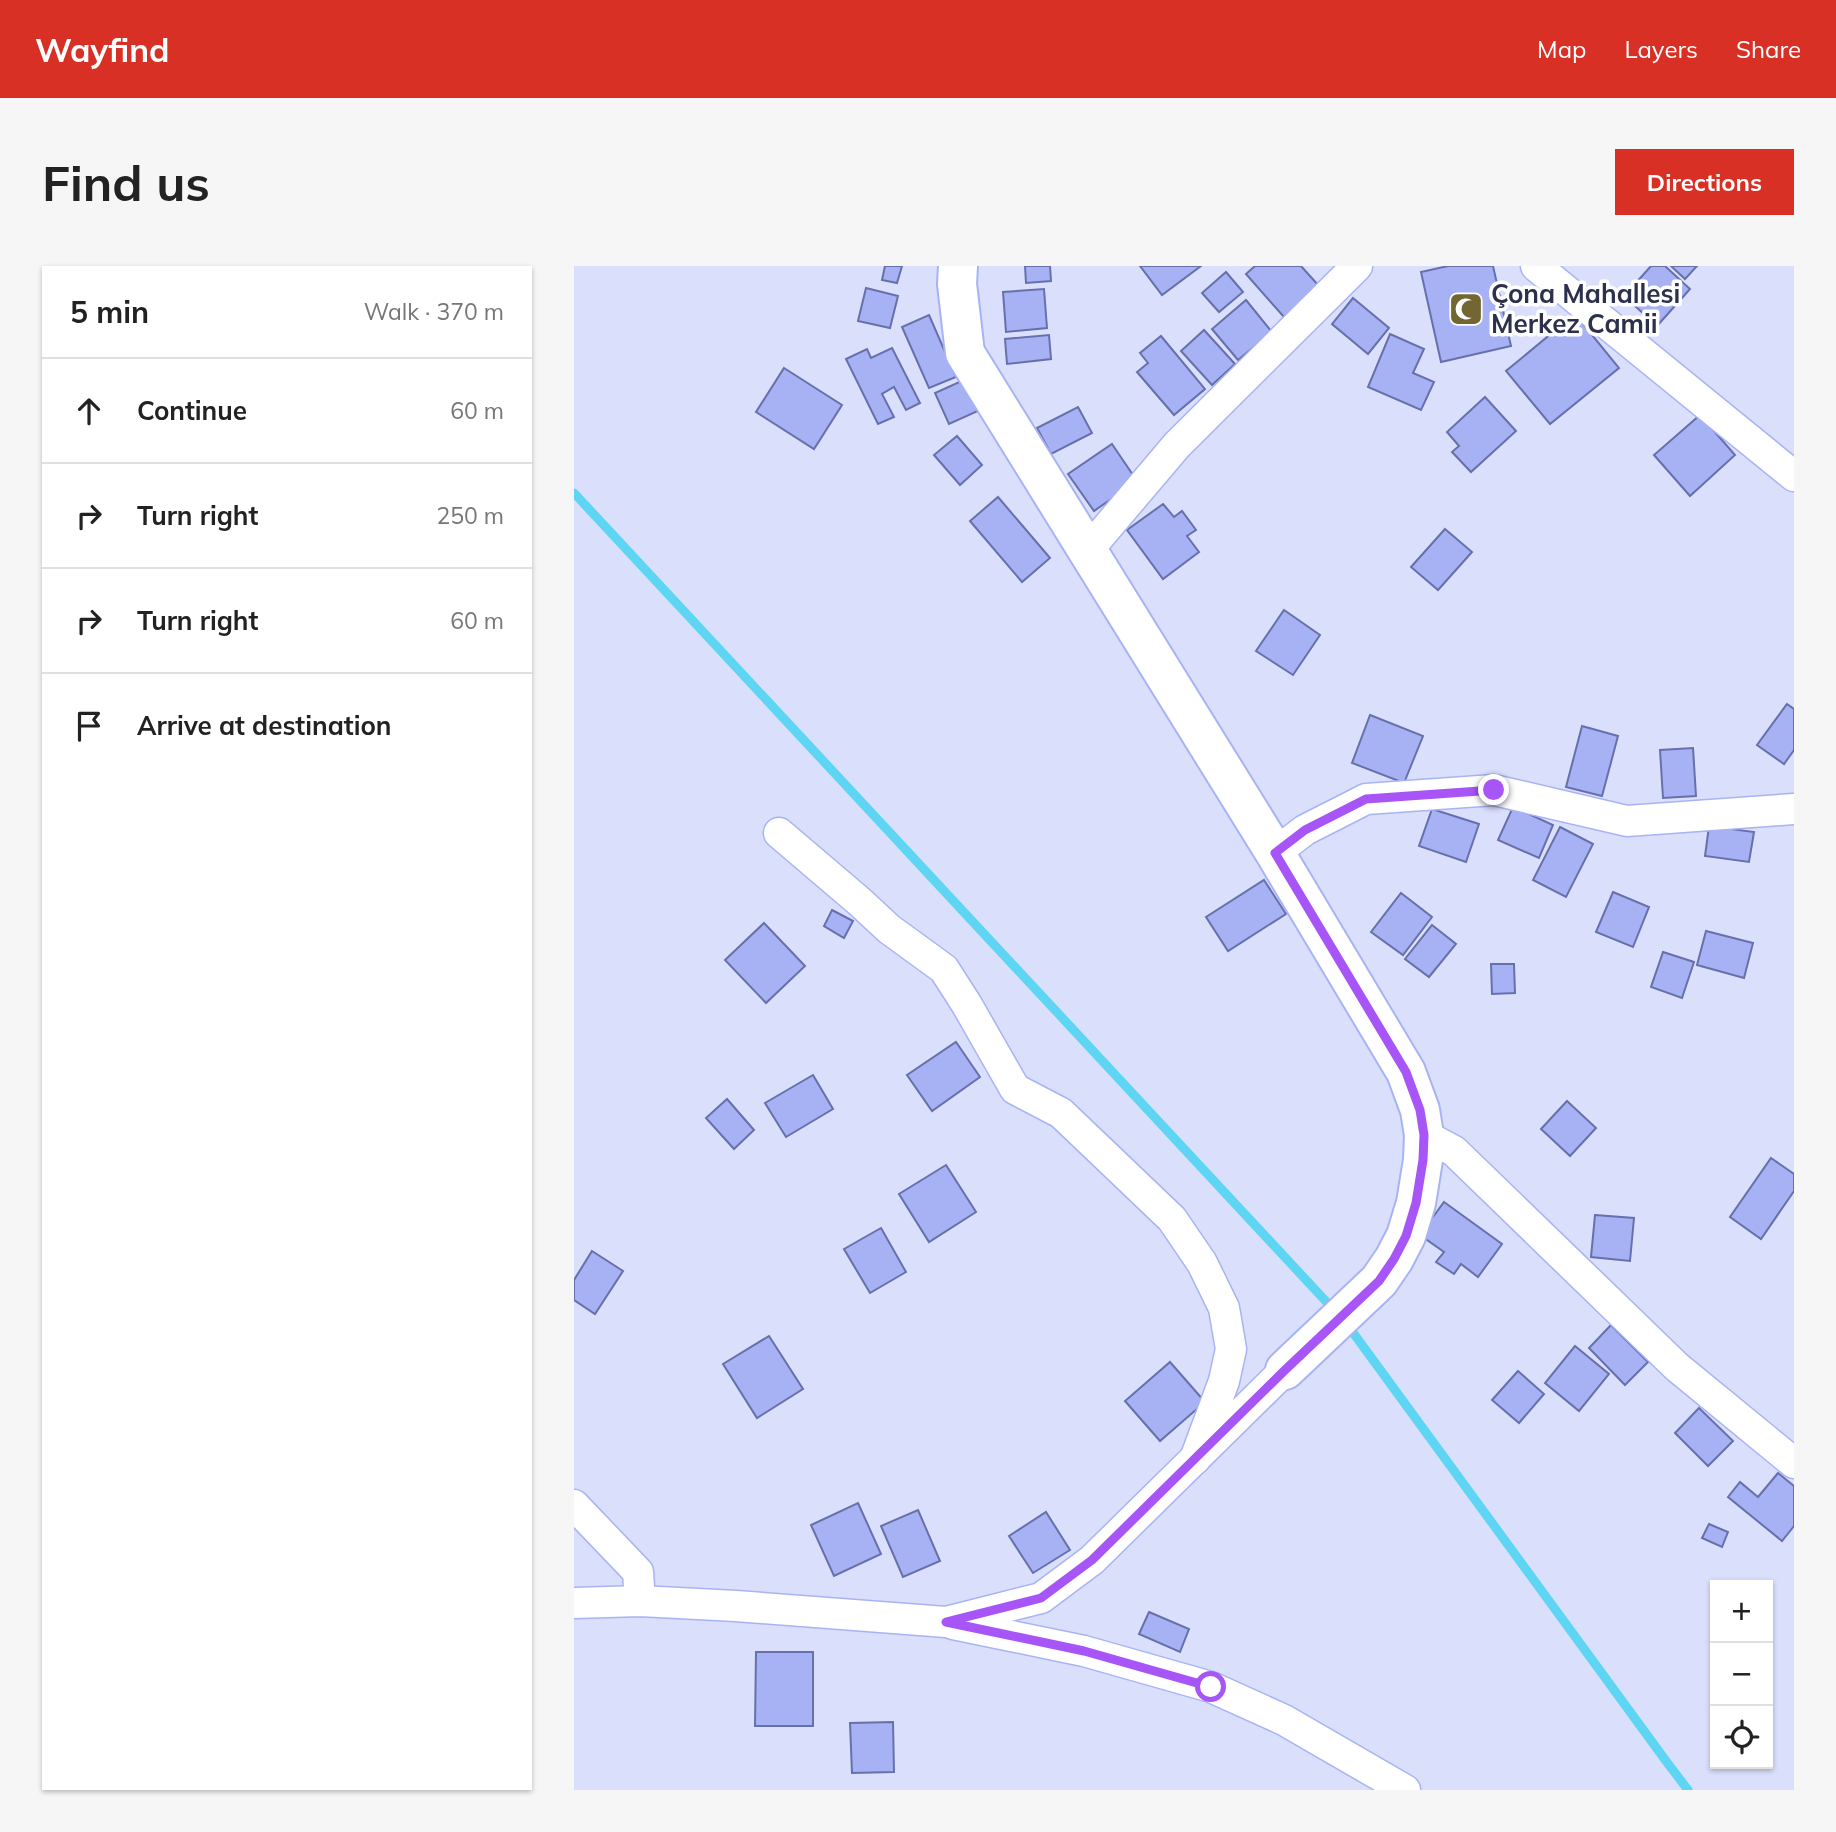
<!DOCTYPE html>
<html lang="en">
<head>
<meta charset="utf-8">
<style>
	:root { --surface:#fff; --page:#f6f6f6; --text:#222; --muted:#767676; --line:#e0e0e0; --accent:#d93025 }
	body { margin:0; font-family:Mulish,sans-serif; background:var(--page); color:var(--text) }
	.controls { position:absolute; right:21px; bottom:21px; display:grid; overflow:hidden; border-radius:0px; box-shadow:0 2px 5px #0004 }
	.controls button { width:63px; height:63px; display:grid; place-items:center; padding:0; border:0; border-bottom:2px solid var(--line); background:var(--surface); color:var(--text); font:35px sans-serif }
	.stop { position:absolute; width:21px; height:21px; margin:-16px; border:5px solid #a855f7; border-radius:50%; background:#fff }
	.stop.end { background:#a855f7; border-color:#fff; box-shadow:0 2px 7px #0008 }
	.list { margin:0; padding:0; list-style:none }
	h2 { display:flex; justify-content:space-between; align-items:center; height:91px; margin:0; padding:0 28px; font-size:30px }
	h2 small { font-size:23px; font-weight:400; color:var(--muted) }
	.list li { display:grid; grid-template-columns:46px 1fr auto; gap:21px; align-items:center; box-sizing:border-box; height:105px; padding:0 28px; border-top:2px solid var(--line) }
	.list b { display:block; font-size:26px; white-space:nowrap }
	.list em { font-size:23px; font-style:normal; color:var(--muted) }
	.icon { flex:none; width:38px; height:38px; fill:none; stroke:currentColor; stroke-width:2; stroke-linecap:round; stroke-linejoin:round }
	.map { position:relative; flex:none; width:1220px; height:1524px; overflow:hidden; border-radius:0px }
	header { display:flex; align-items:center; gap:42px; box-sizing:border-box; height:98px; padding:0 35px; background:var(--accent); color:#fff }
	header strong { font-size:33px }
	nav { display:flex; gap:38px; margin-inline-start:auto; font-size:24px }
	.intro { display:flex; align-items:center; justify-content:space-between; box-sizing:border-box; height:168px; padding:0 42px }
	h1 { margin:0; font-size:49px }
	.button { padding:18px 32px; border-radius:0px; background:var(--accent); color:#fff; font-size:24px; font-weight:700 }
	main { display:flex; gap:42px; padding:0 42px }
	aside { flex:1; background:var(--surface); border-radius:0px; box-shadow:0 2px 5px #0004 }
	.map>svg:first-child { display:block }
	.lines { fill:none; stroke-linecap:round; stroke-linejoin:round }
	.stream { stroke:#5dd5f3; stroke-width:9 }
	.building { fill:#a6b2f3; stroke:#6770ad; stroke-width:2 }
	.street-casing { stroke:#a8b3f5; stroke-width:33 }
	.secondary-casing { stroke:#a8b3f5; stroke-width:42 }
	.street { stroke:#fff; stroke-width:30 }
	.secondary { stroke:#fff; stroke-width:38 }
	.route { stroke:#a855f7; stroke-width:9 }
	.labels { text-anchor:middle; stroke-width:7; stroke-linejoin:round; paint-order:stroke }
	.poi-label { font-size:26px; font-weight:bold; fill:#2c304b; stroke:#fff; text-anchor:start }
</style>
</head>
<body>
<header>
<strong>Wayfind</strong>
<nav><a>Map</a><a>Layers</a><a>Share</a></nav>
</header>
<div class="intro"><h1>Find us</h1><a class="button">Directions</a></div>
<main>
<aside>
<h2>5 min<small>Walk · 370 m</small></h2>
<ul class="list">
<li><svg class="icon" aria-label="ahead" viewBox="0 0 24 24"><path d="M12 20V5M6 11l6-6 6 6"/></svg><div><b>Continue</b></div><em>60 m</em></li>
<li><svg class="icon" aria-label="right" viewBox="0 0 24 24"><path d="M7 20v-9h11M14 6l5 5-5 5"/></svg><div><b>Turn right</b></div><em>250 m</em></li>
<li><svg class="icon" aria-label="right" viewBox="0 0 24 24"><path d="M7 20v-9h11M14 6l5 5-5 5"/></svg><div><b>Turn right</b></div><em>60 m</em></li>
<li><svg class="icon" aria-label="arrive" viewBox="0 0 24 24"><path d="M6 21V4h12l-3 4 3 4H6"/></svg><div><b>Arrive at destination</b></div></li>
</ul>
</aside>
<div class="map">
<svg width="1220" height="1524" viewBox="0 0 1220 1524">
	<rect width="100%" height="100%" fill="#dae0fb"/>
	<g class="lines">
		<g class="stream">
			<path d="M0 227 760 1044"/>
			<path d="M772 1057 1092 1495 1114 1524"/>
		</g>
	</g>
	<g class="building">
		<path d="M311 0H328L323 17 308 14Z"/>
		<path d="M451 0H476L477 15 452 17Z"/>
		<path d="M566 0H627L588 29Z"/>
		<path d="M681 0H727L745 20 710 51 672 8Z"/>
		<path d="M874 0H919L937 80 867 96 847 6Z"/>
		<path d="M1077 0H1091L1116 23 1083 60 1050 30Z"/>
		<path d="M1097 0H1123L1111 13Z"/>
		<path d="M652 6 669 26 645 46 628 27Z"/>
		<path d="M292 22 324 30 316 62 284 55Z"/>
		<path d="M470 23 473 62 432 66 429 26Z"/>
		<path d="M779 32 815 62 794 88 758 58Z"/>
		<path d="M672 34 698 66 664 94 638 63Z"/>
		<path d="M1001 48 1045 102 976 158 932 105Z"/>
		<path d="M355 49 382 111 355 122 328 61Z"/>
		<path d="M630 64 661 98 638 119 607 85Z"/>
		<path d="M816 68 850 83 839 107 860 116 847 144 794 121Z"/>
		<path d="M475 69 477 93 433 98 431 73Z"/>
		<path d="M587 70 631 123 600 149 563 106 574 97 566 87Z"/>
		<path d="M318 82 346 137 332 144 320 121 308 128 320 151 304 158 272 93 293 83 297 92Z"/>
		<path d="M210 102 268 139 240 183 182 146Z"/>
		<path d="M392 113 406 144 375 158 361 127Z"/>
		<path d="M911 131 942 165 897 206 878 186 885 180 873 166Z"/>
		<path d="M504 141 518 167 477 188 463 162Z"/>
		<path d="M1126 149 1161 189 1116 230 1080 189Z"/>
		<path d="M383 170 408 199 386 219 360 189Z"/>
		<path d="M538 178 563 215 520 245 494 208Z"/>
		<path d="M424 231 476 292 448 316 396 255Z"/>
		<path d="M589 238 600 251 608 245 622 264 613 270 625 286 589 313 553 264Z"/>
		<path d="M871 263 898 286 864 324 837 301Z"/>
		<path d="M710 344 746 369 719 409 682 385Z"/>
		<path d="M1213 438 1220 443V484L1210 498 1183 479Z"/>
		<path d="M796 449 849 470 830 517 778 497Z"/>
		<path d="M1008 460 1044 470 1028 530 992 521Z"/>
		<path d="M1119 482 1122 530 1089 532 1086 484Z"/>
		<path d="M939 541 979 559 965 592 924 574Z"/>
		<path d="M858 543 905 558 892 596 845 580Z"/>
		<path d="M1135 560 1180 566 1175 596 1131 590Z"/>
		<path d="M986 561 1019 578 992 631 959 614Z"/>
		<path d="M690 614 712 648 654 685 632 651Z"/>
		<path d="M1039 626 1075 641 1059 681 1022 666Z"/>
		<path d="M827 627 858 651 829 689 797 666Z"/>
		<path d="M258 644 279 655 270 672 250 660Z"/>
		<path d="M190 657 231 700 192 737 151 694Z"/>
		<path d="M858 659 882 678 855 711 831 693Z"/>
		<path d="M1132 665 1179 677 1170 712 1123 699Z"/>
		<path d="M1089 686 1120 696 1108 732 1077 721Z"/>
		<path d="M917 698H940L941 727 918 728Z"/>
		<path d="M382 776 406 811 358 845 333 809Z"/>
		<path d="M239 809 259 843 212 871 191 837Z"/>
		<path d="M153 833 180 864 160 883 132 852Z"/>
		<path d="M993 835 1022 862 996 890 967 863Z"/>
		<path d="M1197 892 1220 908V925L1187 973 1156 951Z"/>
		<path d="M372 899 402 946 355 976 325 928Z"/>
		<path d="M870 936 928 978 904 1011 887 998 880 1008 862 996 870 986 846 969Z"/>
		<path d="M1021 949 1060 952 1056 995 1017 991Z"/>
		<path d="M307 962 332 1006 296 1027 270 983Z"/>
		<path d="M18 985 49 1005 21 1048 0 1034V1014Z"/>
		<path d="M1037 1059 1074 1096 1051 1119 1015 1082Z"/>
		<path d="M195 1070 229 1123 183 1152 149 1098Z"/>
		<path d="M1001 1080 1035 1108 1005 1145 971 1117Z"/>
		<path d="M596 1096 631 1136 586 1175 551 1135Z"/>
		<path d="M944 1105 970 1128 945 1157 918 1134Z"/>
		<path d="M1125 1142 1159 1175 1134 1200 1101 1167Z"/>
		<path d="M1204 1207 1220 1220V1260L1208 1275 1154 1231 1166 1216 1184 1231Z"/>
		<path d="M284 1237 307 1288 260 1310 237 1259Z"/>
		<path d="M344 1244 366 1295 329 1311 307 1260Z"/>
		<path d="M472 1246 496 1284 459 1307 435 1270Z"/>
		<path d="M1135 1258 1154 1266 1148 1281 1128 1272Z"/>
		<path d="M575 1346 615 1363 606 1386 565 1368Z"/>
		<path d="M182 1386H239V1460H181Z"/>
		<path d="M319 1456 320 1506 278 1507 276 1457Z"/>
	</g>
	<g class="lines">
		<g class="street-casing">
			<g id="street">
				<path d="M962 0 1220 210"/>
				<path d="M514 284 603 179 783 0"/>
				<path d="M205 567 286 636 315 663 370 703 393 739 441 823 487 847 598 953 628 997 650 1042 657 1083 650 1115 621 1193"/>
				<path d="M701 587 731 564 792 533 920 524 1053 555 1220 543"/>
				<path d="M850 869 880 885 1103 1101 1220 1197"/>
				<path d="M0 1239 64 1306 66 1335"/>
				<path d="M0 1337 66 1335 162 1340 372 1356 467 1332 518 1294 711 1104"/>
				<path d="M379 1358 510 1385 637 1421 710 1454 831 1524"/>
			</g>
		</g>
		<g class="secondary-casing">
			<path id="secondary" d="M384 0 383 18 391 87 701 587 832 806 846 844 850 869 849 894 842 937 832 970 820 993 805 1015 711 1104"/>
		</g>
		<use href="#street" class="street"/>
		<use href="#secondary" class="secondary"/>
	</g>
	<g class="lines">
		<path class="route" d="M637 1421 510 1385 372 1356 467 1332 518 1294 711 1104 805 1015 820 993 832 970 842 937 849 894 850 869 846 844 832 806 701 587 731 564 792 533 920 524"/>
	</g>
	<defs>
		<g id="mosque-square" transform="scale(1.75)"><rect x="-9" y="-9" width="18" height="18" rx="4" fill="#726633" stroke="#fff"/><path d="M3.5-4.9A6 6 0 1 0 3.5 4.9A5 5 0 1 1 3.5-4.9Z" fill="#fff"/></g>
	</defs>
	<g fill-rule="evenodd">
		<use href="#mosque-square" x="892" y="43"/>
	</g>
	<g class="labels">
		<g class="poi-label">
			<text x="917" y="37">Çona Mahallesi<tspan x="917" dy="30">Merkez Camii</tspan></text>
		</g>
	</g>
</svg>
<div class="controls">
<button>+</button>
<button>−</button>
<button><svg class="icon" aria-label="locate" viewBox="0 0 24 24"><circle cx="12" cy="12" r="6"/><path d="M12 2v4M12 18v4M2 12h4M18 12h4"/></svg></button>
</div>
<div class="stop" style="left:637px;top:1421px"></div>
<div class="stop end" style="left:920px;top:524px"></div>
</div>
</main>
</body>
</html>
